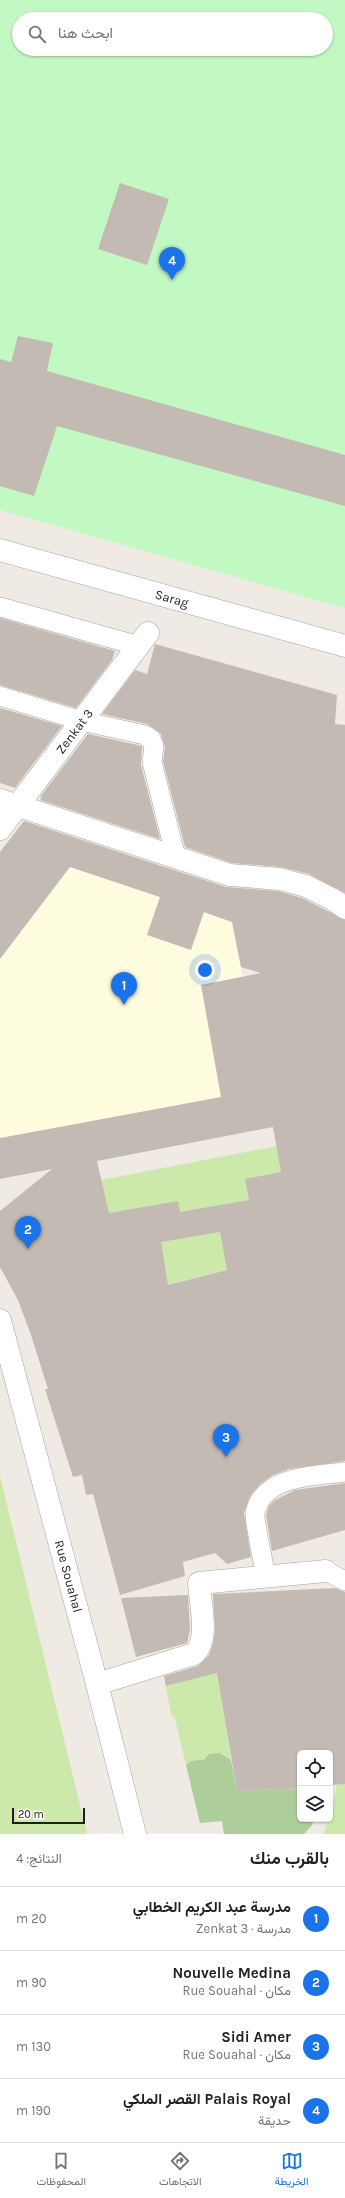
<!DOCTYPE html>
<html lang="ar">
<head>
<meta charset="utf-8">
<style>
	:root { --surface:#fff; --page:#f2f2f2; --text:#202124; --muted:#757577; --line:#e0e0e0; --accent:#1a73e8 }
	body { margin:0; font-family:Karla,Vazirmatn,sans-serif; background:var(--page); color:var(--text); direction:rtl }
	.controls { position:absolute; right:12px; bottom:12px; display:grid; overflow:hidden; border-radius:6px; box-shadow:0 1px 3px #0004 }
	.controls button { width:36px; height:36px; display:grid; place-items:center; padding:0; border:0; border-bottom:1px solid var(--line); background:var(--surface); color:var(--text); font:20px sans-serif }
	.scale { position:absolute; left:12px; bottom:10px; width:73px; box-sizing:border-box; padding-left:4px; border:2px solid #1e1e1e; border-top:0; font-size:11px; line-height:14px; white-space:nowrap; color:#1e1e1e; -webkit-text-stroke:3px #fff; paint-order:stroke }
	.you { position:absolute; left:205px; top:970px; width:14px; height:14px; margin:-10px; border:3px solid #fff; border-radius:50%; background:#1a73e8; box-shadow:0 0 0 6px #1a73e833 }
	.badge { display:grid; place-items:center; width:26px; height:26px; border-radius:50%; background:var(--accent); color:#fff; font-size:13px; font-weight:700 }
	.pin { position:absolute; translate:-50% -33px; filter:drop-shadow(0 1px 2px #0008) }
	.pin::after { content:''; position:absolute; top:21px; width:14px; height:12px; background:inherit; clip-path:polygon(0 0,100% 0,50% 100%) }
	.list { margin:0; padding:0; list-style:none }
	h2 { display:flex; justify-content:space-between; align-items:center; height:52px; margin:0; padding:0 16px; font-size:17px }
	h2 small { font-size:13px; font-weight:400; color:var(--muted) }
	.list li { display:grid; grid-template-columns:26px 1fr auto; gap:12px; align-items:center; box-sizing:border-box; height:64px; padding:0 16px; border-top:1px solid var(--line) }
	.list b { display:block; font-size:15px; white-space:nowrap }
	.list p { margin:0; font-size:13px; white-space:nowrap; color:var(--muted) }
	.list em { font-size:13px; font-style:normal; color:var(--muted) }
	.icon { flex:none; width:22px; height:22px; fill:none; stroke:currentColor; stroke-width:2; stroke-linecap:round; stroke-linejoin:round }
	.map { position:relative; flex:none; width:345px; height:1834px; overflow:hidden; direction:ltr }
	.search { position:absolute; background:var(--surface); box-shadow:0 1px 3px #0004; left:12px; right:12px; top:12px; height:44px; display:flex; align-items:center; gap:10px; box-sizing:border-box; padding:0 14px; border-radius:22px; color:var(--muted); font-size:15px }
	.sheet { height:308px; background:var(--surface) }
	nav { display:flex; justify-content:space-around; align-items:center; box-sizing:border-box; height:56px; border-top:1px solid var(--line); background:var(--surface); font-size:11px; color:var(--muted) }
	nav a { display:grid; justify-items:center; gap:2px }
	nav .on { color:var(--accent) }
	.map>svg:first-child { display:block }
	.education { fill:#fefcde }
	.grass { fill:#cde8ab }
	.forest { fill:#adcd9a }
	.park { fill:#c2f8c2; fill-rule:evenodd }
	.building { fill:#c3bab4; fill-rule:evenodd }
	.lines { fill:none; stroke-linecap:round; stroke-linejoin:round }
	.pedestrian-casing { stroke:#a5a5a5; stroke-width:20 }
	.minor-casing { stroke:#a5a5a5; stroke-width:23 }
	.pedestrian { stroke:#fff; stroke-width:19 }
	.minor { stroke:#fff; stroke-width:22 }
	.labels { text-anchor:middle; stroke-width:3.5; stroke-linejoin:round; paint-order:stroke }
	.street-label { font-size:13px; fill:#1e1e1e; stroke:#fff }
</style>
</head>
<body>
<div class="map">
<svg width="345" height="1834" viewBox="0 0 345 1834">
	<rect width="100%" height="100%" fill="#efeae4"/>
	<path class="education" d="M32 854 232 922 272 1127 0 1179V896Z"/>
	<g class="grass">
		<path d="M277 1146 297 1252 128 1295 101 1180Z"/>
		<path d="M0 1476 87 1834H0Z"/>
		<path d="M215 1657 231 1760 220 1753C210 1758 194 1759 186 1765L175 1719 171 1714 166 1686 204 1676 202 1661Z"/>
		<path d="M337 1784H345V1834H324L328 1819H330Z"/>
	</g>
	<path class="forest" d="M220 1753 231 1760 237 1791 300 1788V1819H314L312 1825 304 1834H224L222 1821 200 1823 186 1765 192 1761 205 1759 209 1754Z"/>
	<path class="park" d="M0 0H345V608L0 510ZM19 19H326V49H19Z"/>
	<g class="building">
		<path d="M120 183 169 199 147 265 98 249Z"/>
		<path d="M18 336 53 343 47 371 345 455V506L57 426 34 496 0 486V359L11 362Z"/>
		<path d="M0 618 115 651 112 660 76 708 0 685Z"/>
		<path d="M155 644 337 695 335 724 345 725V893L309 874 281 867 232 863 185 847 163 761 165 747 161 734 147 724 102 714 135 670 147 674Z"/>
		<path d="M0 708 62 726 15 788 0 783Z"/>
		<path d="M88 734 142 746 141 765 160 839 40 800 42 797H40Z"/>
		<path d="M24 821 226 887 278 891 302 898 345 920V1461L289 1469 273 1475 260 1484 250 1496 244 1513 251 1557 227 1564 215 1553 183 1562 185 1576 120 1595 93 1494 86 1495 82 1475 73 1477 45 1389H48L31 1335 18 1300 0 1267V1211L52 1169 0 1179V1138L221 1097 201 985 261 973 241 967 232 922 204 912 191 950 147 935 160 897 70 867 0 959V852ZM273 1127 281 1172 245 1179 249 1200 180 1212 178 1201 109 1213 97 1161ZM220 1232 227 1270 168 1285 161 1242Z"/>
		<path d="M345 1483V1530L272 1551 266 1515 269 1506 275 1500 295 1490Z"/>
		<path d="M335 1588 345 1592V1784L330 1785V1753H300V1788L237 1791 217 1673 166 1686 164 1676 198 1666 209 1655 213 1644 215 1631 213 1594Z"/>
		<path d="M188 1595 190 1630 187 1643 136 1657 121 1598Z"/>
	</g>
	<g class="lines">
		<g class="pedestrian-casing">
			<g id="pedestrian">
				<path d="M0 607 139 646"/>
				<path d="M0 696 82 721 145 735 151 739 154 746 152 762 176 858"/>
				<path d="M326 1571 345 1581"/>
				<path d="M266 1577C264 1565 254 1521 255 1513 263 1475 315 1476 345 1472"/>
			</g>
		</g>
		<g class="minor-casing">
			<g id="minor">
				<path d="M0 550 345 646"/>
				<path d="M0 800 230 875 280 879 306 886 332 899 345 908"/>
				<path d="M0 829 148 633"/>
				<path d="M0 1320 97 1684 135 1834"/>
				<path d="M97 1684 194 1654C210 1640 200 1603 199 1583L326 1571"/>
			</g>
		</g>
		<use href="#pedestrian" class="pedestrian"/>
		<use href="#minor" class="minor"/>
	</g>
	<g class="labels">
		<g class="street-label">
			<text transform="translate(172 598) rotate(16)" y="5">Sarag</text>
			<text transform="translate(74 731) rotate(-53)" y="5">Zenkat 3</text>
			<text transform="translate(69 1576) rotate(75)" y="5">Rue Souahal</text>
		</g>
	</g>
</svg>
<div class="controls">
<button><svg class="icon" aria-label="locate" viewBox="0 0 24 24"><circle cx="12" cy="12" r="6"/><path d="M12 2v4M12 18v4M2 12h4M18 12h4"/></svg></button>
<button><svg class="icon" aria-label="layers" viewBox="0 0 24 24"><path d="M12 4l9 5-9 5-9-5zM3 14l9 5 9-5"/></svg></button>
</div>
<div class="scale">20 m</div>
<div class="you"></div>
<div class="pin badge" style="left:124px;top:1005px">1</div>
<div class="pin badge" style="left:28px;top:1249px">2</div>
<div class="pin badge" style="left:226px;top:1457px">3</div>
<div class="pin badge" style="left:172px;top:280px">4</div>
<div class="search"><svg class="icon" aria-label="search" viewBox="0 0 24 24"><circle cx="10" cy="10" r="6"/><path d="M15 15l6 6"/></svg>ابحث هنا</div>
</div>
<section class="sheet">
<h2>بالقرب منك<small>النتائج: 4</small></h2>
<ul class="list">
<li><span class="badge">1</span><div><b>مدرسة عبد الكريم الخطابي</b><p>مدرسة · Zenkat 3</p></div><em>20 m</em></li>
<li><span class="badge">2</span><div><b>Nouvelle Medina</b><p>مكان · Rue Souahal</p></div><em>90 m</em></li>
<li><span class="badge">3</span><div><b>Sidi Amer</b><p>مكان · Rue Souahal</p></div><em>130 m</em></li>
<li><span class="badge">4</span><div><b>Palais Royal القصر الملكي</b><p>حديقة</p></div><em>190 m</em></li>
</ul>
</section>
<nav>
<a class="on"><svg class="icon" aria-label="map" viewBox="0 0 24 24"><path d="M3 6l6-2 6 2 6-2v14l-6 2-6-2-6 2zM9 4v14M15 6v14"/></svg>الخريطة</a>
<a><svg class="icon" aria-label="directions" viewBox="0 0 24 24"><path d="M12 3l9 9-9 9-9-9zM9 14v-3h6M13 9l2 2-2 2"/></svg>الاتجاهات</a>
<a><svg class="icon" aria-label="saved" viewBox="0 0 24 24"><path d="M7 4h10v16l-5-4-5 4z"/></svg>المحفوظات</a>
</nav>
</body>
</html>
